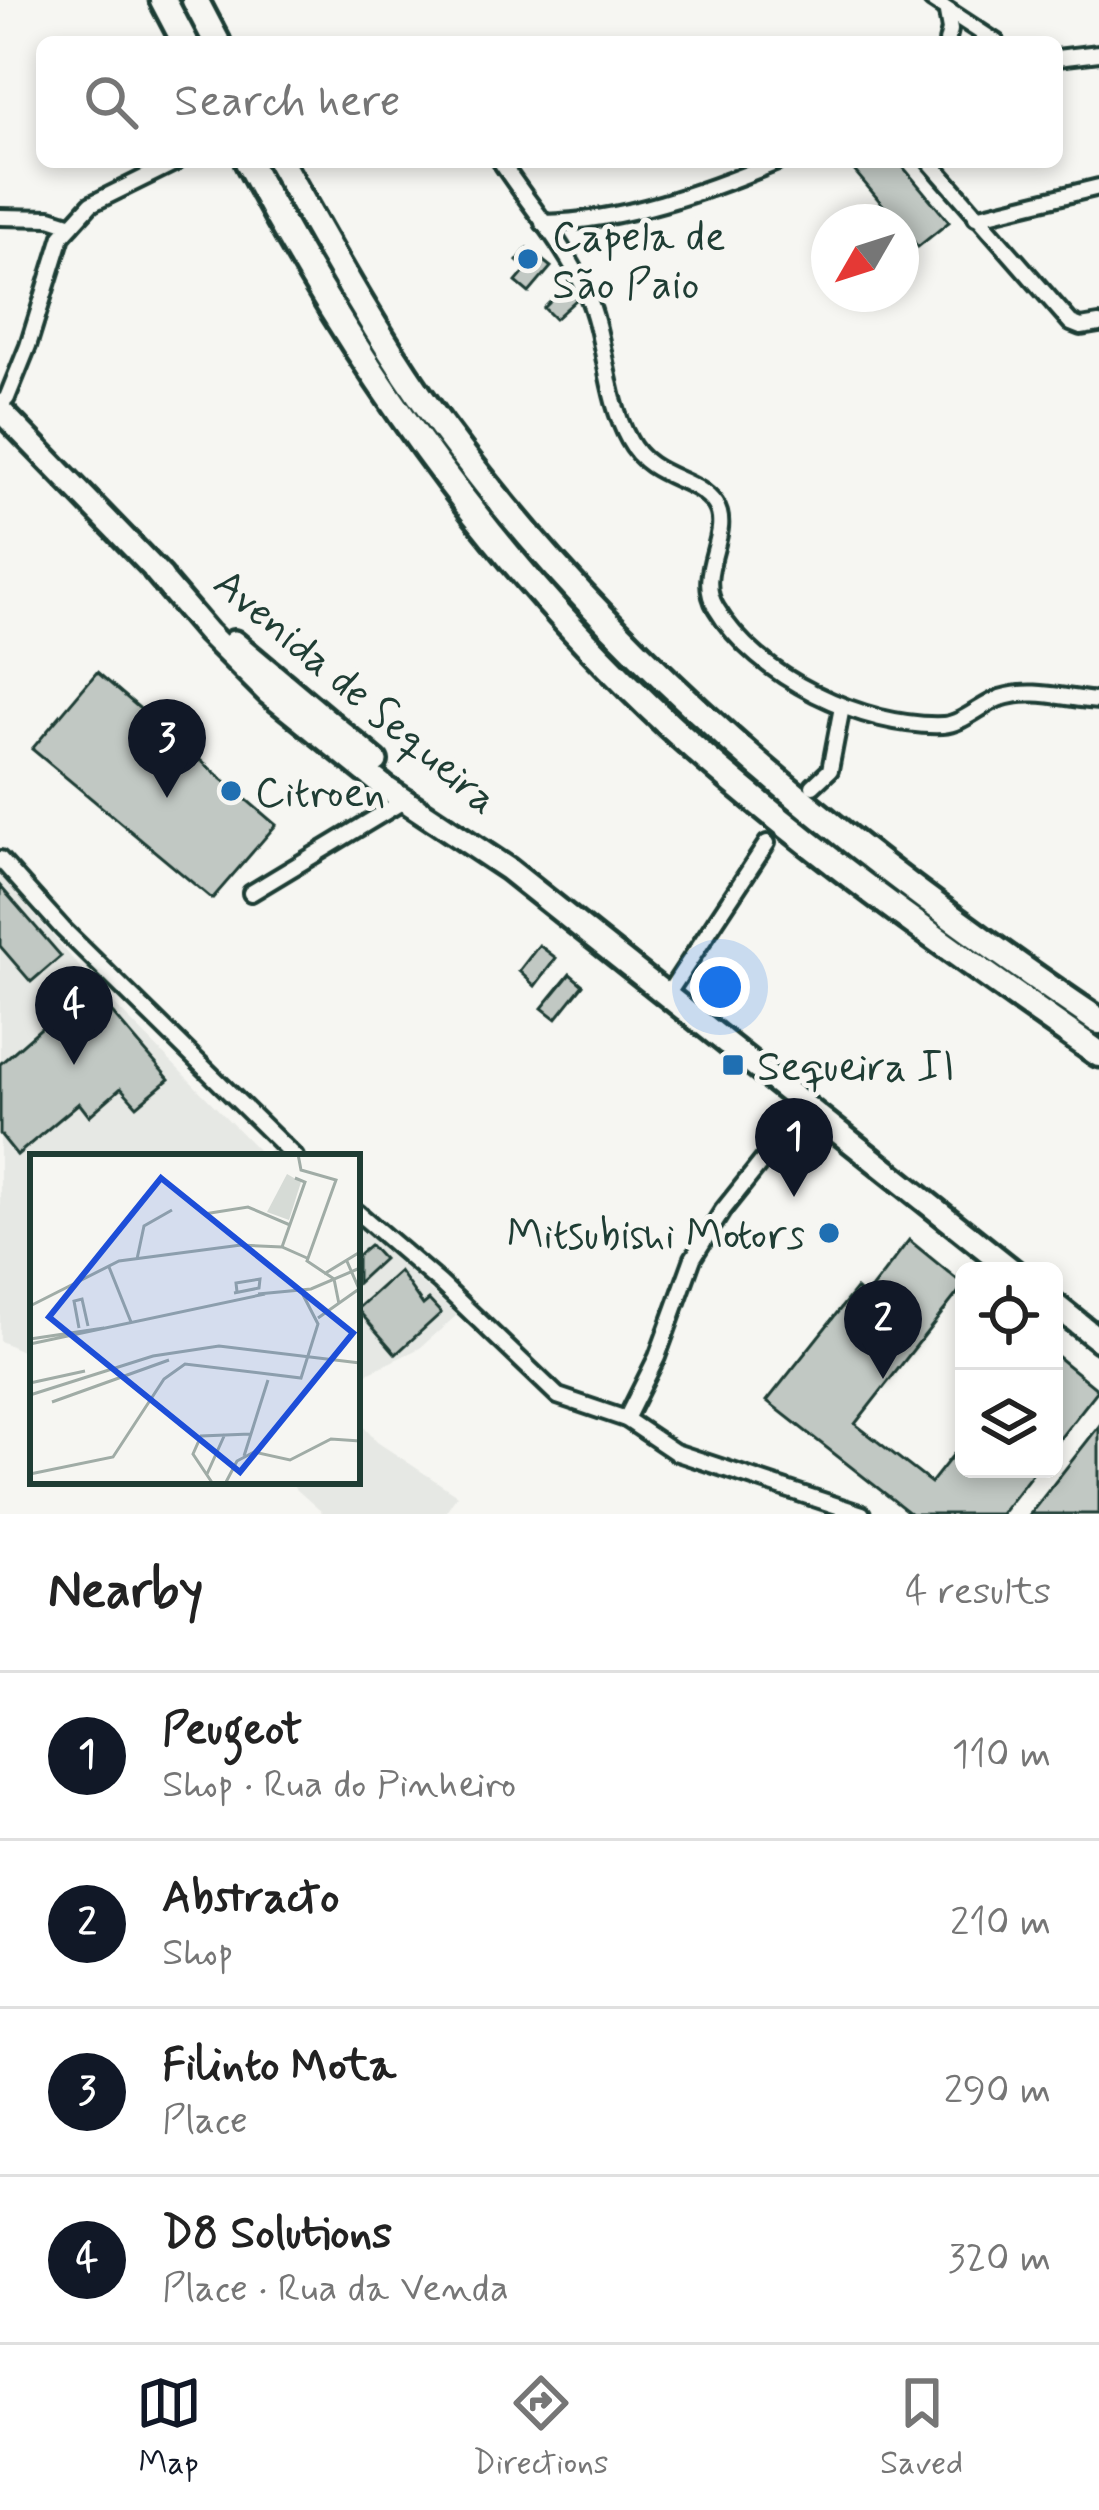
<!DOCTYPE html>
<html lang="en">
<head>
<meta charset="utf-8">
<style>
	:root { --surface:#fff; --page:#f2f2f2; --text:#222; --muted:#767676; --line:#e0e0e0; --accent:#111827 }
	body { margin:0; font-family:Mynerve,sans-serif; background:var(--page); color:var(--text) }
	.controls { position:absolute; right:36px; bottom:36px; display:grid; overflow:hidden; border-radius:18px; box-shadow:0 6px 18px #0003 }
	.controls button { width:108px; height:108px; display:grid; place-items:center; padding:0; border:0; border-bottom:3px solid var(--line); background:var(--surface); color:var(--text); font:60px sans-serif }
	.compass { position:absolute; left:811px; top:204px; width:108px; height:108px; border-radius:50%; background:var(--surface); box-shadow:0 6px 18px #0003; rotate:231deg }
	.you { position:absolute; left:720px; top:987px; width:42px; height:42px; margin:-30px; border:9px solid #fff; border-radius:50%; background:#1a73e8; box-shadow:0 0 0 18px #1a73e833 }
	.badge { display:grid; place-items:center; width:78px; height:78px; border-radius:50%; background:var(--accent); color:#fff; font-size:39px; font-weight:700 }
	.pin { position:absolute; translate:-50% -99px; filter:drop-shadow(0 3px 6px #0008) }
	.pin::after { content:''; position:absolute; top:63px; width:42px; height:36px; background:inherit; clip-path:polygon(0 0,100% 0,50% 100%) }
	.list { margin:0; padding:0; list-style:none }
	h2 { display:flex; justify-content:space-between; align-items:center; height:156px; margin:0; padding:0 48px; font-size:51px }
	h2 small { font-size:39px; font-weight:400; color:var(--muted) }
	.list li { display:grid; grid-template-columns:78px 1fr auto; gap:36px; align-items:center; box-sizing:border-box; height:168px; padding:0 48px; border-top:3px solid var(--line) }
	.list b { display:block; font-size:45px; white-space:nowrap }
	.list p { margin:0; font-size:39px; white-space:nowrap; color:var(--muted) }
	.list em { font-size:39px; font-style:normal; color:var(--muted) }
	.icon { flex:none; width:66px; height:66px; fill:none; stroke:currentColor; stroke-width:2; stroke-linecap:round; stroke-linejoin:round }
	.map { position:relative; flex:none; width:1099px; height:1514px; overflow:hidden }
	.search { position:absolute; background:var(--surface); box-shadow:0 6px 18px #0003; left:36px; right:36px; top:36px; height:132px; display:flex; align-items:center; gap:30px; box-sizing:border-box; padding:0 42px; border-radius:18px; color:var(--muted); font-size:45px }
	.sheet { height:828px; background:var(--surface) }
	nav { display:flex; justify-content:space-around; align-items:center; box-sizing:border-box; height:168px; border-top:3px solid var(--line); background:var(--surface); font-size:33px; color:var(--muted) }
	nav a { display:grid; justify-items:center; gap:6px }
	nav .on { color:var(--accent) }
	.map>svg:first-child { display:block }
	.built { fill:#e6e8e4 }
	.building { fill:#c1c8c3; stroke:#1f3d34; stroke-width:3 }
	.lines { fill:none; stroke-linecap:round; stroke-linejoin:round }
	.minor-casing { stroke:#1f3d34; stroke-width:22 }
	.primary-casing { stroke:#1f3d34; stroke-width:30 }
	.motorway-casing { stroke:#1f3d34; stroke-width:33 }
	.minor { stroke:#f6f6f2; stroke-width:14 }
	.primary { stroke:#f6f6f2; stroke-width:21 }
	.motorway { stroke:#f6f6f2; stroke-width:24 }
	.poi-dot { fill:#1f6fb2; stroke:#f6f6f2; stroke-width:4.5 }
	.labels { text-anchor:middle; stroke-width:10; stroke-linejoin:round; paint-order:stroke }
	.poi-label { font-size:42px; fill:#1f3d34; stroke:#f6f6f2; text-anchor:start }
	.street-label { font-size:42px; fill:#1f3d34; stroke:#f6f6f2 }
	.inset-road { fill:none; stroke:#a0aca6; stroke-width:3 }
	.view { fill:#1d4ed8; fill-opacity:0.15; stroke:#1d4ed8; stroke-width:6 }
	.inset-edge { fill:none; stroke:#1f3d34; stroke-width:6 }
</style>
</head>
<body>
<div class="map">
<svg width="1099" height="1514" viewBox="0 0 1099 1514">
	<rect width="100%" height="100%" fill="#f6f6f2"/>
	<filter id="ink" filterUnits="userSpaceOnUse"><feTurbulence type="fractalNoise" baseFrequency=".00833" numOctaves="2"/><feDisplacementMap in="SourceGraphic" scale="24" xChannelSelector="R" yChannelSelector="G"/><feConvolveMatrix kernelMatrix="1 2 1 2 8 2 1 2 1" color-interpolation-filters="sRGB"/></filter>
	<g filter="url(#ink)">
		<g class="built">
			<path d="M0 875 96 986 192 1083 263 1155 272 1148 282 1157H33V1356L0 1341Z"/>
			<path d="M357 1225 457 1315 420 1348 357 1378Z"/>
			<path d="M357 1419 377 1442 457 1495 444 1514H324L287 1481H357Z"/>
		</g>
		<g class="building">
			<path d="M847 162H899L949 222 918 247Z"/>
			<path d="M527 248 551 267 529 293 516 282 527 269 517 261Z"/>
			<path d="M569 283 577 299 555 319 544 308Z"/>
			<path d="M97 672 276 825 212 899 32 749Z"/>
			<path d="M0 886 61 956 31 982 0 946Z"/>
			<path d="M539 945 556 958 535 986 519 971Z"/>
			<path d="M570 974 583 985 556 1019 542 1008Z"/>
			<path d="M89 986 169 1079 137 1106 121 1088 89 1116 79 1103 17 1155 0 1134V1064Z"/>
			<path d="M909 1240 964 1285 855 1424 931 1483 964 1441V1469H1036L1001 1514H911L767 1401 856 1289 865 1297Z"/>
			<path d="M370 1245 383 1259 357 1283V1256Z"/>
			<path d="M399 1271 423 1305 429 1300 441 1313 396 1354 357 1309Z"/>
			<path d="M1054 1354 1098 1390 1054 1446Z"/>
			<path d="M1099 1426V1514H1030Z"/>
		</g>
		<g class="lines">
			<g class="minor-casing">
				<g id="minor">
					<path d="M932 0 996 42"/>
					<path d="M947 13 950 30 947 42"/>
					<path d="M1057 58 1099 53"/>
					<path d="M501 162C529 205 565 245 586 292 607 339 604 395 629 440 650 480 696 476 715 504 734 533 694 572 716 608 757 678 864 728 943 725 962 724 981 705 1000 698 1033 687 1066 699 1099 701"/>
					<path d="M930 162 1071 323 1081 327 1099 324"/>
					<path d="M0 217 50 218 72 225"/>
					<path d="M976 217 1099 187"/>
					<path d="M543 223C624 221 702 193 777 162"/>
					<path d="M0 405 7 398 28 346 62 236 91 204 176 162"/>
					<path d="M813 786 830 770 842 707"/>
					<path d="M0 859 63 929 295 1157"/>
					<path d="M251 893 405 800"/>
					<path d="M667 995 767 843"/>
					<path d="M357 1212 440 1283 558 1396 626 1419 675 1452 862 1514"/>
					<path d="M626 1419 657 1357 693 1258 723 1210 807 1105"/>
				</g>
			</g>
			<g class="primary-casing">
				<g id="primary">
					<path d="M0 410 162 577"/>
					<path d="M155 571 208 633 268 693 386 788 508 869 1013 1271"/>
					<path d="M234 642 376 761"/>
					<path d="M1054 1304 1099 1340"/>
				</g>
			</g>
			<g class="motorway-casing">
				<g id="motorway">
					<path d="M163 0 185 42"/>
					<path d="M195 0 217 42"/>
					<path d="M248 162C358 370 498 568 672 728 805 849 952 951 1099 1054"/>
					<path d="M280 162C325 241 368 321 420 396 602 655 839 845 1099 1021"/>
				</g>
			</g>
			<use href="#minor" class="minor"/>
			<use href="#primary" class="primary"/>
			<use href="#motorway" class="motorway"/>
		</g>
	</g>
	<g class="poi-dot">
		<circle cx="528" cy="259" r="12"/>
		<circle cx="231" cy="791" r="12"/>
		<rect x="721" y="1053" width="24" height="24" rx="6"/>
		<circle cx="829" cy="1233" r="12"/>
	</g>
	<g class="labels">
		<g class="poi-label">
			<text x="552" y="250">Capela de<tspan x="552" dy="48">São Paio</tspan></text>
			<text x="255" y="806">Citroen</text>
			<text x="757" y="1080">Sequeira II</text>
			<text x="805" y="1248" text-anchor="end">Mitsubishi Motors</text>
		</g>
		<g class="street-label">
			<text transform="translate(357 690) rotate(40)" y="15">Avenida de Sequeira</text>
		</g>
	</g>
	<g transform="translate(30 1154)">
		<rect width="330" height="330" fill="#f6f6f2"/>
		<path d="M257 20 271 28 259 66 237 58Z" fill="#d6dbd6"/>
		<path class="inset-road" d="M268 0 271 16 306 26 277 107 304 125 309 150M174 60 218 53 260 71M252 93 275 28 265 24M107 105 114 72 142 56M79 113 101 168M294 120 330 98M204 139 229 134 230 125 206 129 207 138M228 140 281 135 330 114M0 152 89 107 211 91 252 93 277 104M288 164 329 135 316 105M49 174 44 147 52 145 58 172M0 185 74 174M0 190 235 140M0 229 55 217M0 241 123 202 189 192 330 209M22 248 139 206M214 302 238 226M0 320 83 303 134 225 155 210 271 224 288 170 271 137M177 320 195 280M183 330 163 300 171 282 220 280M195 330 207 307 224 298 260 306 301 285 330 287"/>
		<path class="view" d="M131 24 323 179 210 318 19 163Z"/>
		<rect width="330" height="330" class="inset-edge"/>
	</g>
</svg>
<div class="controls">
<button><svg class="icon" aria-label="locate" viewBox="0 0 24 24"><circle cx="12" cy="12" r="6"/><path d="M12 2v4M12 18v4M2 12h4M18 12h4"/></svg></button>
<button><svg class="icon" aria-label="layers" viewBox="0 0 24 24"><path d="M12 4l9 5-9 5-9-5zM3 14l9 5 9-5"/></svg></button>
</div>
<svg class="compass" viewBox="-18 -18 36 36"><path d="M0-13l5 13h-10z" fill="#e53935"/><path d="M0 13l5-13h-10z" fill="#767676"/></svg>
<div class="you"></div>
<div class="pin badge" style="left:794px;top:1197px">1</div>
<div class="pin badge" style="left:883px;top:1379px">2</div>
<div class="pin badge" style="left:167px;top:798px">3</div>
<div class="pin badge" style="left:74px;top:1065px">4</div>
<div class="search"><svg class="icon" aria-label="search" viewBox="0 0 24 24"><circle cx="10" cy="10" r="6"/><path d="M15 15l6 6"/></svg>Search here</div>
</div>
<section class="sheet">
<h2>Nearby<small>4 results</small></h2>
<ul class="list">
<li><span class="badge">1</span><div><b>Peugeot</b><p>Shop · Rua do Pinheiro</p></div><em>110 m</em></li>
<li><span class="badge">2</span><div><b>Abstracto</b><p>Shop</p></div><em>210 m</em></li>
<li><span class="badge">3</span><div><b>Filinto Mota</b><p>Place</p></div><em>290 m</em></li>
<li><span class="badge">4</span><div><b>D8 Solutions</b><p>Place · Rua da Venda</p></div><em>320 m</em></li>
</ul>
</section>
<nav>
<a class="on"><svg class="icon" aria-label="map" viewBox="0 0 24 24"><path d="M3 6l6-2 6 2 6-2v14l-6 2-6-2-6 2zM9 4v14M15 6v14"/></svg>Map</a>
<a><svg class="icon" aria-label="directions" viewBox="0 0 24 24"><path d="M12 3l9 9-9 9-9-9zM9 14v-3h6M13 9l2 2-2 2"/></svg>Directions</a>
<a><svg class="icon" aria-label="saved" viewBox="0 0 24 24"><path d="M7 4h10v16l-5-4-5 4z"/></svg>Saved</a>
</nav>
</body>
</html>
